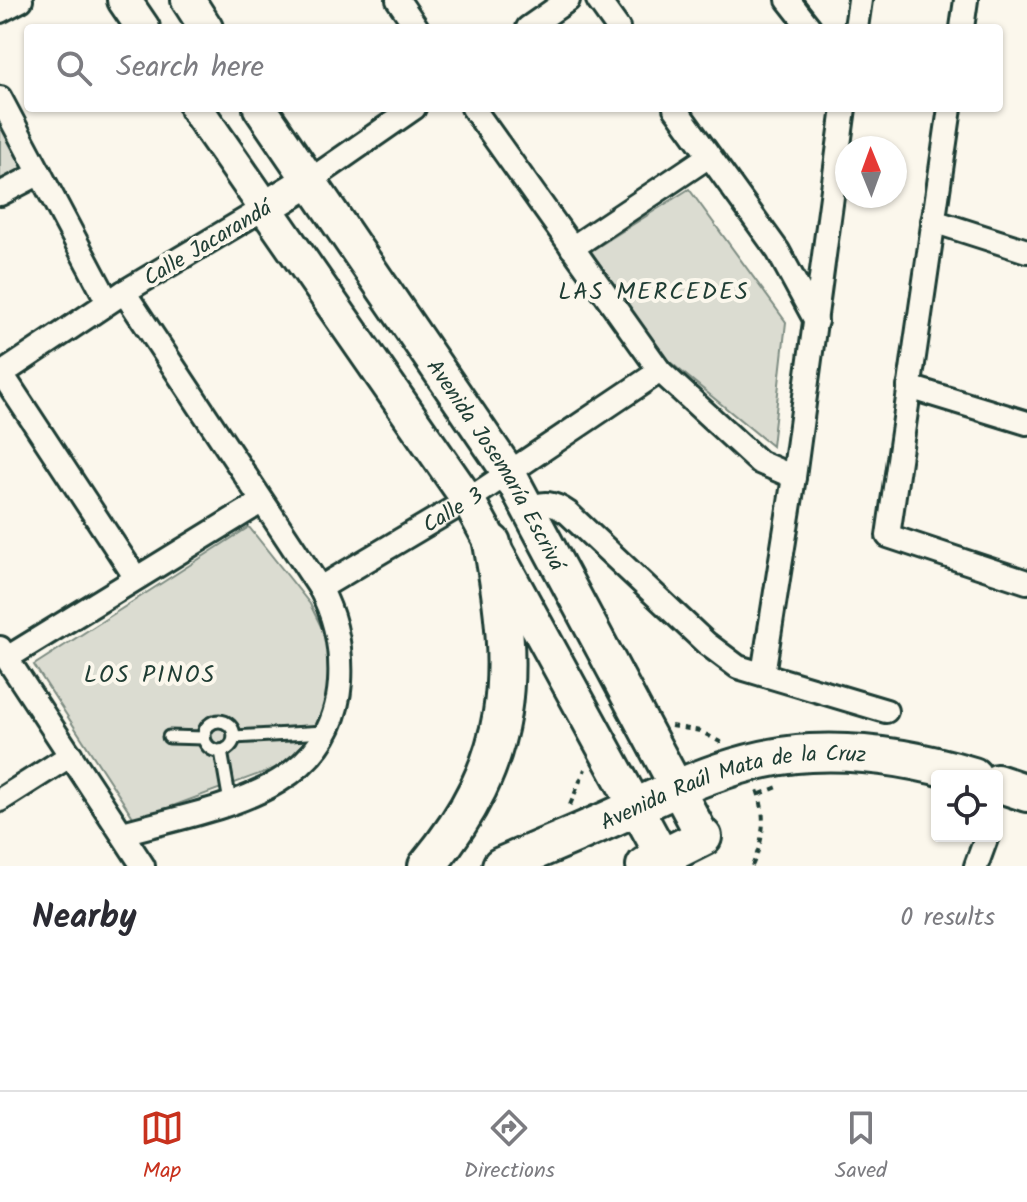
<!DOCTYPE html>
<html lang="en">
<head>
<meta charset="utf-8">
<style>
	:root { --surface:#fff; --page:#f7f7f7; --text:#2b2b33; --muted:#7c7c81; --line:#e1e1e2; --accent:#c8321e }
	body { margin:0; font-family:Kalam,sans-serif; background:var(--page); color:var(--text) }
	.controls { position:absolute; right:24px; bottom:24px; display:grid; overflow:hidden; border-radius:8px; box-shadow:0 2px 6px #0004 }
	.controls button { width:72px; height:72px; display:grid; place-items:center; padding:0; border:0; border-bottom:2px solid var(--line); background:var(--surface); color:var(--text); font:40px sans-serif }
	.compass { position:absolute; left:835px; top:136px; width:72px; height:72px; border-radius:50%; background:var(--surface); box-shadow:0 2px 6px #0004; rotate:359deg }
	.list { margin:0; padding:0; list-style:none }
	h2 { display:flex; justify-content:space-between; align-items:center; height:104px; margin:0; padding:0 32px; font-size:34px }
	h2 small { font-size:26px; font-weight:400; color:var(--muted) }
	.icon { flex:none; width:44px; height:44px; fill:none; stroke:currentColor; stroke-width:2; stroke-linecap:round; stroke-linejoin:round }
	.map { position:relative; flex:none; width:1027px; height:866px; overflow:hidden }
	.search { position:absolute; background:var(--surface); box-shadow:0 2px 6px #0004; left:24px; right:24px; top:24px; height:88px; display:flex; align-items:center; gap:20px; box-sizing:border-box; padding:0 28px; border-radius:8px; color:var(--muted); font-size:30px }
	.sheet { height:224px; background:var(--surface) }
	nav { display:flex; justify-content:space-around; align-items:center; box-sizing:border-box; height:112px; border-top:2px solid var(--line); background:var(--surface); font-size:22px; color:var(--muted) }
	nav a { display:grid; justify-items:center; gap:4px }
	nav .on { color:var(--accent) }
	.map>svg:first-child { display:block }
	.green { fill:#dbdcd1; stroke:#7d8c82; stroke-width:2 }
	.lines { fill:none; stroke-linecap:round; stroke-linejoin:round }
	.service-casing { stroke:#1f3d34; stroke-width:17 }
	.minor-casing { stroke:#1f3d34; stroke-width:28 }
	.secondary-casing { stroke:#1f3d34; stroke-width:38 }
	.primary-casing { stroke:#1f3d34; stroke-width:42 }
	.path { stroke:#1f3d34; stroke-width:4; stroke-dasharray:6 6; stroke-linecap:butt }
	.service { stroke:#fbf7ec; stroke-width:11 }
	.minor { stroke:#fbf7ec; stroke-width:22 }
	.secondary { stroke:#fbf7ec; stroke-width:32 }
	.primary { stroke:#fbf7ec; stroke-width:36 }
	.labels { text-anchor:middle; stroke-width:8; stroke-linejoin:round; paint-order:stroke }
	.street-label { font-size:22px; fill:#1f3d34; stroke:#fbf7ec }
	.neighbourhood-label { font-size:24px; letter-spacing:2px; fill:#1f3d34; stroke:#fbf7ec }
</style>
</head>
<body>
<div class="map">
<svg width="1027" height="866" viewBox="0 0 1027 866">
	<rect width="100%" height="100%" fill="#fbf7ec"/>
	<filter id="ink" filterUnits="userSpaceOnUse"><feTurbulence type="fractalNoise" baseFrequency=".0125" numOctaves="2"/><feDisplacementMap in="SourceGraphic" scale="16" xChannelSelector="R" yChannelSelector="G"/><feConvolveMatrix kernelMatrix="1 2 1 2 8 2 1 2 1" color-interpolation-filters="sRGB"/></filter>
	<g filter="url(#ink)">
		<g class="green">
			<path d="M0 120 25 167 0 180Z"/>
			<path d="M689 189 786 322 772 446 664 357 591 251Z"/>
			<path d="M249 527 310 604 331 647 330 699 315 733 286 764 135 820 34 665Z"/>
		</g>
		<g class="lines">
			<g class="service-casing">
				<g id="service">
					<circle cx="219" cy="736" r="15"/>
					<path d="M169 737 204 738"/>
					<path d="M234 737 325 732"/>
					<path d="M221 751 230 802"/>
				</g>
			</g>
			<g class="minor-casing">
				<g id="minor">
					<path d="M398 0 417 28"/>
					<path d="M598 0 618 28"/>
					<path d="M788 0 810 28"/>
					<path d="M0 11 21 0"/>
					<path d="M528 28 568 0"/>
					<path d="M856 28 860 0"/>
					<path d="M962 28 966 0"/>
					<path d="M0 98 108 302"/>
					<path d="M473 108 660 371 759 462 794 477"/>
					<path d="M675 108 778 251 816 321"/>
					<path d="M950 108 888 536 1027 582"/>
					<path d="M309 181 414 108"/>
					<path d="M0 194 40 173"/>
					<path d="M933 221 1027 251"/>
					<path d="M572 248 709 156"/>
					<path d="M2 374 136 578"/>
					<path d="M0 375 124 292 263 209"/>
					<path d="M909 387 1027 423"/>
					<path d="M528 509C544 501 554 503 568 513L706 643 738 667 886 711"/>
					<path id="s1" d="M320 588 468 500 660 371"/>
					<path d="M0 648 143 866"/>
					<path d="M7 658 261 502"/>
					<path d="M763 674 794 477 844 108"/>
					<path d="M0 800 71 755"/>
					<path d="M123 833C211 808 332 795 340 682 342 648 336 618 320 588L124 292"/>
					<path d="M976 866 987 836"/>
				</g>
			</g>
			<g class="secondary-casing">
				<g id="secondary">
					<path d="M124 0 143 28"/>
					<path d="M188 0 206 28"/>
					<path d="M196 108 468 500 668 866"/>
					<path id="s2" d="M260 108 509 473 703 837"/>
					<path d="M263 209 309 181"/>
				</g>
			</g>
			<g class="primary-casing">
				<g id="primary">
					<path d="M997 783 1027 793"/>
					<path d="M427 866C516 758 516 675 492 543"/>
					<path id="s3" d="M501 866C546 846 592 828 636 807 690 781 750 756 810 753 865 750 921 760 973 776"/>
					<path d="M645 866 703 837"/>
				</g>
			</g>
			<g class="path">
				<path d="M671 726 700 731 722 743"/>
				<path d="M760 794 778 787"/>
				<path d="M570 805 585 769"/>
				<path d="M752 866C764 840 767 814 756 787"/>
			</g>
			<use href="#service" class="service"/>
			<use href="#minor" class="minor"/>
			<use href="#secondary" class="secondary"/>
			<use href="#primary" class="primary"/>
		</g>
	</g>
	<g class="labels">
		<g class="street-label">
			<text transform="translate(207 242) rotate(-31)" y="8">Calle Jacarandá</text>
			<text dy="8" stroke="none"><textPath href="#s2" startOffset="428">Avenida Josemaría Escrivá</textPath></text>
			<text dy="8" stroke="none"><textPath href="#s1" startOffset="154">Calle 3</textPath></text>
			<text dy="8" stroke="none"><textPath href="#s3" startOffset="248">Avenida Raúl Mata de la Cruz</textPath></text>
		</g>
		<g class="neighbourhood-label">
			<text x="654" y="299">LAS MERCEDES</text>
			<text x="150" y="682">LOS PINOS</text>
		</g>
	</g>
</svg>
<div class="controls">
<button><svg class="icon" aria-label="locate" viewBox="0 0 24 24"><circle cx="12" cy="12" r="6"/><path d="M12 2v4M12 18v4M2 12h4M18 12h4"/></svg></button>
</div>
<svg class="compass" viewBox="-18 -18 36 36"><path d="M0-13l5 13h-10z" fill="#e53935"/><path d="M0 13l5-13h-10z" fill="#7c7c81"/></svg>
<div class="search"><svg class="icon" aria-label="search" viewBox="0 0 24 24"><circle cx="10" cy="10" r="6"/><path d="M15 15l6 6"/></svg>Search here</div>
</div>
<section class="sheet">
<h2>Nearby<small>0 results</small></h2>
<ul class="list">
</ul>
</section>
<nav>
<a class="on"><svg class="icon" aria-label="map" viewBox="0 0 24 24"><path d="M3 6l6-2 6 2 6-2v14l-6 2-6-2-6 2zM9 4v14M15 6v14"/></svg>Map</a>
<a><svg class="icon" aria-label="directions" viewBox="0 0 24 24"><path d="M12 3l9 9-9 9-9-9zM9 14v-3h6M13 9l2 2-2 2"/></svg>Directions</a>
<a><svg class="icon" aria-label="saved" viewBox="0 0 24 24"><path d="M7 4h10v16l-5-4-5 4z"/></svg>Saved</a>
</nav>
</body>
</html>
